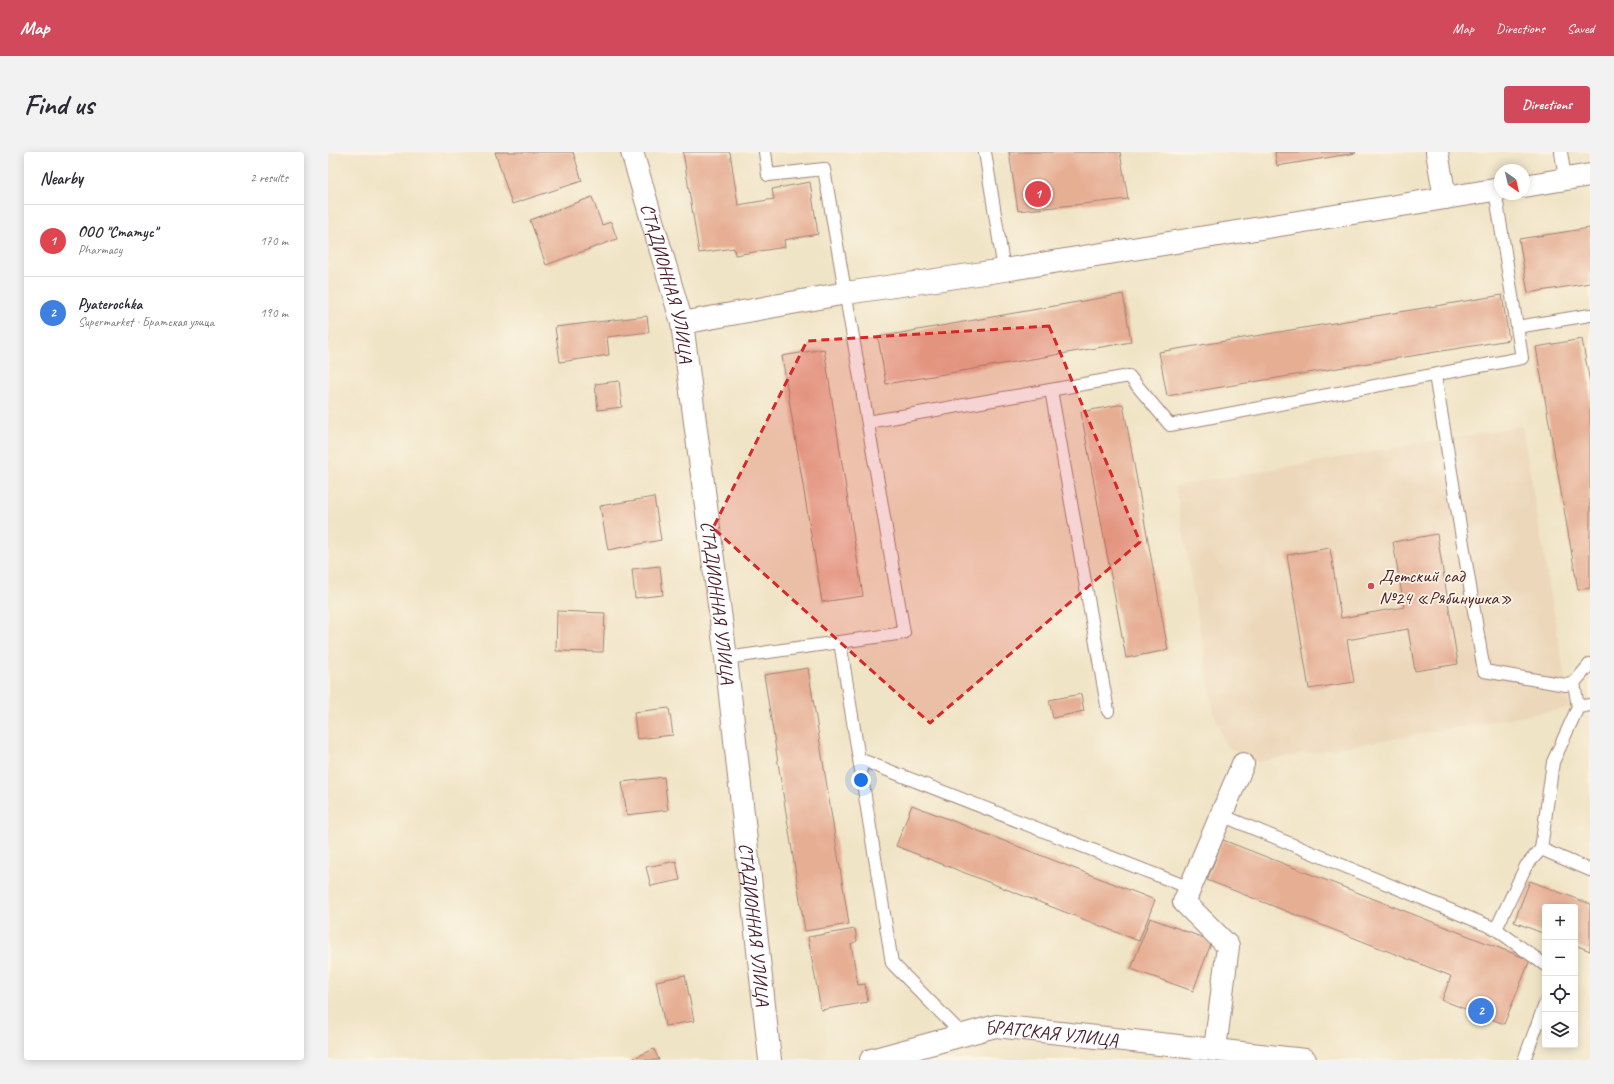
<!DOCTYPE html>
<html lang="en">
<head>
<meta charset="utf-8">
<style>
	:root { --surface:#fff; --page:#f2f2f3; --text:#2b2b33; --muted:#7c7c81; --line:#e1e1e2; --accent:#d1495b }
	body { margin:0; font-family:Caveat,sans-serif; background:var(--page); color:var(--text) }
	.controls { position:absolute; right:12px; bottom:12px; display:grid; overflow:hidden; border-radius:4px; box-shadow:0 2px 10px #0003 }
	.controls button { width:36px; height:36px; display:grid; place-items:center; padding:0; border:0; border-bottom:1px solid var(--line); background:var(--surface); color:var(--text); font:20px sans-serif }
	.compass { position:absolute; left:1166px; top:12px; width:36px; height:36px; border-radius:50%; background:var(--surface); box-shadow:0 2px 10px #0003; rotate:146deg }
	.you { position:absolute; left:533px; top:628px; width:14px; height:14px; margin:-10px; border:3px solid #fff; border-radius:50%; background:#1a73e8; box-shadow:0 0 0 6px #1a73e833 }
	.badge { display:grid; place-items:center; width:26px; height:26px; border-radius:50%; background:var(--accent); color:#fff; font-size:13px; font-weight:700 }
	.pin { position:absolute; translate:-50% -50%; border:2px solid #fff; box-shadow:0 1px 4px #0006 }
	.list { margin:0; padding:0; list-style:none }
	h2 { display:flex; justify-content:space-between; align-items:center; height:52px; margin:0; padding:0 16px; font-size:17px }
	h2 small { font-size:13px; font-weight:400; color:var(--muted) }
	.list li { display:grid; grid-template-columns:26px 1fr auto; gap:12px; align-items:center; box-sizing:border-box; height:72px; padding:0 16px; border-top:1px solid var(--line) }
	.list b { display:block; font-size:15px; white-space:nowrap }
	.list p { margin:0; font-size:13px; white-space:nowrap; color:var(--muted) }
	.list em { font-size:13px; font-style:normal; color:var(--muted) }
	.icon { flex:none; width:22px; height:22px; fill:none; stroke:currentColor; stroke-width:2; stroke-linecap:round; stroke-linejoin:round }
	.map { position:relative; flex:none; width:1262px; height:908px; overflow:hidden; border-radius:4px }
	header { display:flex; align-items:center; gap:24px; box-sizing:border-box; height:56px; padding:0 20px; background:var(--accent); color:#fff }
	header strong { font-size:19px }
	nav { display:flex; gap:22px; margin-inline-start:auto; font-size:14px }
	.intro { display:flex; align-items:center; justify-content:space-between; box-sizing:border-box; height:96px; padding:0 24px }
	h1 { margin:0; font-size:28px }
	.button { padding:10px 18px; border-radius:4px; background:var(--accent); color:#fff; font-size:14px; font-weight:700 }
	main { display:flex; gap:24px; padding:0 24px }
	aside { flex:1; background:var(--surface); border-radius:4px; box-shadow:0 2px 10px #0003 }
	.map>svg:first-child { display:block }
	.built { fill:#ecd7ba }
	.building { fill:#e6af94 }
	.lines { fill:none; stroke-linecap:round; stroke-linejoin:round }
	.lane-casing { stroke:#9d8278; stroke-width:14 }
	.street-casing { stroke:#9d8278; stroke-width:24 }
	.lane { stroke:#fff; stroke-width:12 }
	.street { stroke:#fff; stroke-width:22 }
	.marked { fill:#d62828; fill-opacity:0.2; stroke:#d62828; stroke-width:3; stroke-dasharray:8 5; stroke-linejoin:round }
	.poi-dot { fill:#d1495b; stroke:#fcf5e5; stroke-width:1.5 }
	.labels { text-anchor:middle; stroke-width:3.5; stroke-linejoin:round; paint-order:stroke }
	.street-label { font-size:19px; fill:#4a1f2b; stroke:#fcf5e5 }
	.poi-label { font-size:19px; fill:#4a1f2b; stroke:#fcf5e5; text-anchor:start }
</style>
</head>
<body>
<header>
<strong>Map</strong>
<nav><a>Map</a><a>Directions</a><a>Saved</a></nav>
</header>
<div class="intro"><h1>Find us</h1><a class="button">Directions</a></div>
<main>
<aside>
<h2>Nearby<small>2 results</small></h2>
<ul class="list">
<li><span class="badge" style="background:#e0444e">1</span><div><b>ООО &quot;Статус&quot;</b><p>Pharmacy</p></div><em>170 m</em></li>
<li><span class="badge" style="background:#3f7fe0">2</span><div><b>Pyaterochka</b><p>Supermarket · Братская улица</p></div><em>190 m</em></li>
</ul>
</aside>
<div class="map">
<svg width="1262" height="908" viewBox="0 0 1262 908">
	<rect width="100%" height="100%" fill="#fcf5e5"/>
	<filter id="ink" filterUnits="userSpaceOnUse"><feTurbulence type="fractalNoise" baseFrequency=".025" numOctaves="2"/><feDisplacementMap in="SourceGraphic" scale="8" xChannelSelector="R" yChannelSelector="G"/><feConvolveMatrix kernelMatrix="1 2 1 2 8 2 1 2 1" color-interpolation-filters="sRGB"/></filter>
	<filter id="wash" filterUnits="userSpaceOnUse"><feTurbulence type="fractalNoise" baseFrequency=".012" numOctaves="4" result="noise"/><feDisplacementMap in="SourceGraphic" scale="16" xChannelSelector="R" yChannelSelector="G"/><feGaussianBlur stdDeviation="0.9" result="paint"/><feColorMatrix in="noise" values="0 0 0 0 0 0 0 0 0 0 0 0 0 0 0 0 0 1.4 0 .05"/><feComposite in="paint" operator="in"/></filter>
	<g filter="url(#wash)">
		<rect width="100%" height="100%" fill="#f0e4c6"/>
		<path class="built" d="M1194 274 1242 556 930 610 898 594 887 565 847 334Z"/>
		<g id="blocks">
			<g class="building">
				<path d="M167 0H245L254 29 184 52Z"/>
				<path d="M355 0H402L410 53 446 47 444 37 482 30 490 82 456 88 457 95 407 103 406 96 371 101Z"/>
				<path d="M681 0H792L800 47 690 59Z"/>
				<path d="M947 0H1027L1028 1 949 14Z"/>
				<path d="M264 45 274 73 283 70 289 87 218 113 202 68Z"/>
				<path d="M1262 76V131L1200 141 1191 87Z"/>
				<path d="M795 142 803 190 558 232 550 185Z"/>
				<path d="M1174 143 1181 188 839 244 831 200Z"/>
				<path d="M319 164 321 180 279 185 281 203 232 210 227 175Z"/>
				<path d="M1254 187 1262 231V436L1250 438 1208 195Z"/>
				<path d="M496 197 535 444 494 450 454 204Z"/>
				<path d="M291 229 294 255 270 258 267 232Z"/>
				<path d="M795 252 840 498 798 506 753 260Z"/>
				<path d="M326 345 333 388 280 398 272 354Z"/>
				<path d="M1109 382 1130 512 1087 519 1080 477 1019 488 1026 530 981 537 959 403 1002 396 1013 466 1076 455 1065 390Z"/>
				<path d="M332 414 335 443 307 446 304 417Z"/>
				<path d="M229 459 277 461 275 500 228 499Z"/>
				<path d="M480 516 521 772 477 779 436 523Z"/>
				<path d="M753 542 756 559 725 566 721 548Z"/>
				<path d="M341 556 345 583 309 587 306 560Z"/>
				<path d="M336 625 340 658 299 663 294 630Z"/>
				<path d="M584 653 827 748 811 789 568 694Z"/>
				<path d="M895 688 1202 808 1176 872 1114 848 1123 824 879 728Z"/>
				<path d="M348 709 352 728 323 734 318 715Z"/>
				<path d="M1202 729 1262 752V799L1247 793V755H1217V782L1186 770Z"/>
				<path d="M822 766 884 789 865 839 803 817Z"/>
				<path d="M527 777 529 789 523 792 530 833 537 832 540 850 493 858 480 785Z"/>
				<path d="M357 823 366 869 337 874 328 829Z"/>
				<path d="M326 897 331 908H302Z"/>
			</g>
		</g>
	</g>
	<g filter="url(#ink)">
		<use href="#blocks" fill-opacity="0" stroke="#9d8278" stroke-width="1"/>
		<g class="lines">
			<g class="lane-casing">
				<g id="lane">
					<path d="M657 0 676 118"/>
					<path d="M1233 0 1237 27"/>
					<path d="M1189 175 1262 163"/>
					<path d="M1107 223 1156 519 1238 533 1246 531"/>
					<path d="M723 238 780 559"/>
					<path d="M540 270 801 224 842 273 1194 206 1167 38"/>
					<path d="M512 490 531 607 862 736"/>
					<path d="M398 506 576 481 496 17 440 23 437 0"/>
					<path d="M1262 512 1246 531 1250 555 1262 553"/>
					<path d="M1250 555 1225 610 1213 697 1262 718"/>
					<path d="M531 607 564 811 635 883"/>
					<path d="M893 663 1168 777 1198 714 1213 697"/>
					<path d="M1168 777 1217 813"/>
					<path d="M1196 908 1217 852"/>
				</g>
			</g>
			<g class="street-casing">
				<g id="street">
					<path id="s1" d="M304 0 354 171 398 506 442 908"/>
					<path d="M1109 0 1117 46"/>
					<path d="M1196 34 1262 23"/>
					<path d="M354 171 518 141 676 118 1172 37"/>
					<path d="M887 897 900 794 856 750 915 612"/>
					<path id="s2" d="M543 908 668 874 977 908"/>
				</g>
			</g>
			<use href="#lane" class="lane"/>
			<use href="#street" class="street"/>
		</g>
	</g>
	<path class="marked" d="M721 174 812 390 602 571 385 376 479 189Z"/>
	<circle class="poi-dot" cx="1043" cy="434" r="4"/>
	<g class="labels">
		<g class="street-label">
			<text dy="7" stroke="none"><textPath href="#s1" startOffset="136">СТАДИОННАЯ УЛИЦА</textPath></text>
			<text dy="7" stroke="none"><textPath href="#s1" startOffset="460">СТАДИОННАЯ УЛИЦА</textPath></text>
			<text dy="7" stroke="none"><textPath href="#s1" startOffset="784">СТАДИОННАЯ УЛИЦА</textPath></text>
			<text dy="7" stroke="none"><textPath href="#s2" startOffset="185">БРАТСКАЯ УЛИЦА</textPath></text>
		</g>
		<g class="poi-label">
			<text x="1051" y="430">Детский сад<tspan x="1051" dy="22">№24 «Рябинушка»</tspan></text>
		</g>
	</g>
</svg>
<div class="controls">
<button>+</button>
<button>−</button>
<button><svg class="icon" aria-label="locate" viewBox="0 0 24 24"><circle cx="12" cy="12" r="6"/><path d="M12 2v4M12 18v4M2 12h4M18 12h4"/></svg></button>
<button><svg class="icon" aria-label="layers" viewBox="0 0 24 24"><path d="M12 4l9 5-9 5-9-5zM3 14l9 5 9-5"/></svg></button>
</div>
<svg class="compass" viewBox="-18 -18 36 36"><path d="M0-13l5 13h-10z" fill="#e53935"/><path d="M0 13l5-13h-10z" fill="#7c7c81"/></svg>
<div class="you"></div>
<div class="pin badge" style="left:710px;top:42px;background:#e0444e">1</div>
<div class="pin badge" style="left:1153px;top:859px;background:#3f7fe0">2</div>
</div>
</main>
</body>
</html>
